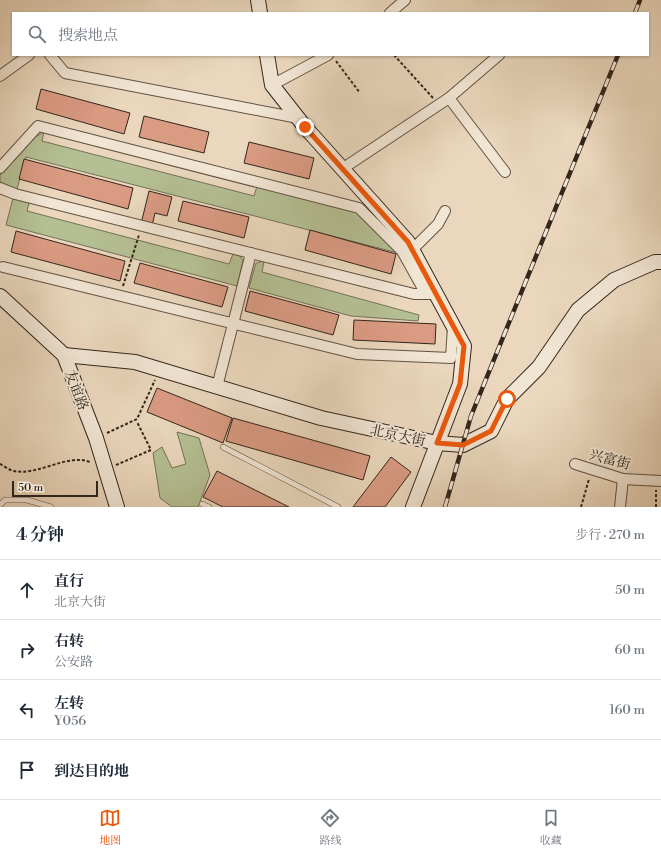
<!DOCTYPE html>
<html lang="zh">
<head>
<meta charset="utf-8">
<style>
	:root { --surface:#fff; --page:#f2f2f3; --text:#1f2937; --muted:#747a83; --line:#e0e1e3; --accent:#ea580c }
	body { margin:0; font-family:"Libre Bodoni","Noto Serif SC",serif; background:var(--page); color:var(--text) }
	.scale { position:absolute; left:12px; bottom:10px; width:86px; box-sizing:border-box; padding-left:4px; border:2px solid #33261c; border-top:0; font-size:11px; line-height:14px; white-space:nowrap; color:#33261c; -webkit-text-stroke:3px #f1e5d4; paint-order:stroke }
	.stop { position:absolute; width:12px; height:12px; margin:-9px; border:3px solid #ea580c; border-radius:50%; background:#fff }
	.stop.end { background:#ea580c; border-color:#fff; box-shadow:0 1px 4px #0008 }
	.list { margin:0; padding:0; list-style:none }
	h2 { display:flex; justify-content:space-between; align-items:center; height:52px; margin:0; padding:0 16px; font-size:17px }
	h2 small { font-size:13px; font-weight:400; color:var(--muted) }
	.list li { display:grid; grid-template-columns:26px 1fr auto; gap:12px; align-items:center; box-sizing:border-box; height:60px; padding:0 16px; border-top:1px solid var(--line) }
	.list b { display:block; font-size:15px; white-space:nowrap }
	.list p { margin:0; font-size:13px; white-space:nowrap; color:var(--muted) }
	.list em { font-size:13px; font-style:normal; color:var(--muted) }
	.icon { flex:none; width:22px; height:22px; fill:none; stroke:currentColor; stroke-width:2; stroke-linecap:round; stroke-linejoin:round }
	.map { position:relative; flex:none; width:661px; height:507px; overflow:hidden }
	.search { position:absolute; background:var(--surface); box-shadow:0 1px 3px #0004; left:12px; right:12px; top:12px; height:44px; display:flex; align-items:center; gap:10px; box-sizing:border-box; padding:0 14px; border-radius:0px; color:var(--muted); font-size:15px }
	.sheet { height:292px; background:var(--surface) }
	nav { display:flex; justify-content:space-around; align-items:center; box-sizing:border-box; height:56px; border-top:1px solid var(--line); background:var(--surface); font-size:11px; color:var(--muted) }
	nav a { display:grid; justify-items:center; gap:2px }
	nav .on { color:var(--accent) }
	.map>svg:first-child { display:block }
	.green { fill:#b4bf93; stroke:#747258 }
	.building { fill:#da9b83; stroke:#33261c }
	.lines { fill:none; stroke-linecap:round; stroke-linejoin:round }
	.lane-casing { stroke:#615244; stroke-width:6 }
	.street-casing { stroke:#615244; stroke-width:12 }
	.secondary-casing { stroke:#33261c; stroke-width:16 }
	.path { stroke:#33261c; stroke-width:2; stroke-dasharray:3 2; stroke-linecap:butt }
	.lane { stroke:#f1e5d4; stroke-width:5 }
	.street { stroke:#f1e5d4; stroke-width:10 }
	.secondary { stroke:#f1e5d4; stroke-width:14 }
	.rail-casing { stroke:#33261c; stroke-width:4.5 }
	.rail { stroke:#f1e5d4; stroke-width:3; stroke-dasharray:9; stroke-linecap:butt }
	.route { stroke:#ea580c; stroke-width:5 }
	.labels { text-anchor:middle; stroke-width:4; stroke-linejoin:round; paint-order:stroke }
	.street-label { font-size:14px; fill:#33261c; stroke:#f1e5d4 }
</style>
</head>
<body>
<div class="map">
<svg width="661" height="507" viewBox="0 0 661 507">
	<rect width="100%" height="100%" fill="#ead7bd"/>
	<filter id="stains"><feTurbulence type="fractalNoise" baseFrequency=".005" numOctaves="4"/><feColorMatrix values="0 0 0 0 .2 0 0 0 0 .09 0 0 0 0 .02 0 0 0 .5 -.17"/></filter>
	<radialGradient id="worn" r=".72"><stop offset=".6" stop-color="#630" stop-opacity="0"/><stop offset="1" stop-color="#630" stop-opacity=".3"/></radialGradient>
	<g class="green">
		<path d="M44 132 42 141 254 196 257 186 357 212 398 253 26 157 17 189 0 182V175L35 137Z"/>
		<path d="M13 198 29 203 27 211 229 264 233 254 240 256 243 261 237 286 6 225Z"/>
		<path d="M264 261 262 272 419 315 418 321 351 316 249 288 256 263Z"/>
		<path d="M177 432 199 438 210 475 198 507H172L160 498 153 453 162 447 172 468 186 464Z"/>
	</g>
	<g class="building">
		<path d="M41 89 130 113 124 134 36 109Z"/>
		<path d="M144 116 209 132 204 153 139 137Z"/>
		<path d="M249 142 314 158 309 179 244 163Z"/>
		<path d="M24 159 133 188 128 209 19 179Z"/>
		<path d="M149 191 172 197 167 216 155 213 152 226 141 224Z"/>
		<path d="M183 201 249 217 244 238 178 221Z"/>
		<path d="M310 230 396 254 391 274 305 250Z"/>
		<path d="M16 231 125 261 120 281 11 252Z"/>
		<path d="M140 263 228 287 222 307 134 283Z"/>
		<path d="M250 291 339 315 333 335 245 311Z"/>
		<path d="M354 320 436 324 435 344 353 340Z"/>
		<path d="M157 388 232 418 223 443 147 412Z"/>
		<path d="M233 418 370 456 363 480 226 441Z"/>
		<path d="M391 457 411 472 385 507H353Z"/>
		<path d="M217 471 289 507H223L203 497Z"/>
	</g>
	<g class="lines">
		<g class="lane-casing">
			<g id="lane">
				<path d="M223 447 338 507"/>
				<path d="M202 504 209 507"/>
				<path d="M0 505 5 500H27L51 507"/>
			</g>
		</g>
		<g class="street-casing">
			<g id="street">
				<path d="M390 13 405 0"/>
				<path d="M50 55 65 73 298 118"/>
				<path d="M0 76 29 55"/>
				<path d="M272 85 328 55"/>
				<path d="M449 98 505 172"/>
				<path d="M0 168 38 126 359 208 402 251 426 294"/>
				<path d="M342 169 449 98 499 55"/>
				<path d="M0 188 15 194 414 294H432"/>
				<path d="M412 250 438 224 445 211"/>
				<path d="M3 267 357 354 451 358 453 326"/>
				<path d="M217 387 251 253"/>
				<path d="M575 464 623 479 661 481"/>
				<path d="M620 507 623 479"/>
			</g>
		</g>
		<g class="secondary-casing">
			<g id="secondary">
				<path d="M258 0 260 13"/>
				<path d="M267 55 272 85 305 127 408 242 464 346 460 384 413 507"/>
				<path d="M0 296 64 355 96 438 117 507"/>
				<path d="M64 355 135 362 321 418 437 443 463 445 491 431 507 399 539 367 578 310 614 280 655 262H661"/>
			</g>
		</g>
		<g class="path">
			<path d="M394 55 433 98"/>
			<path d="M336 61 360 93"/>
			<path d="M123 286 139 235"/>
			<path d="M107 433 137 419 155 380"/>
			<path d="M0 464C4 466 9 470 14 471 38 476 68 453 90 462"/>
			<path d="M116 465 151 450 137 422"/>
			<path d="M581 507 589 479"/>
			<path d="M656 507V490"/>
		</g>
		<use href="#lane" class="lane"/>
		<use href="#street" class="street"/>
		<use href="#secondary" class="secondary"/>
		<g class="rail-casing">
			<g id="rail">
				<path d="M635 13 640 0"/>
				<path d="M445 507 471 416 618 55"/>
			</g>
		</g>
		<use href="#rail" class="rail"/>
	</g>
	<g class="lines">
		<path class="route" d="M305 127 408 242 464 346 460 384 437 443 463 445 491 431 507 399"/>
	</g>
	<g class="labels">
		<g class="street-label">
			<text transform="translate(77 390) rotate(69)" y="5">友谊路</text>
			<text transform="translate(398 435) rotate(12)" y="5">北京大街</text>
			<text transform="translate(610 459) rotate(15)" y="5">兴富街</text>
		</g>
	</g>
	<rect width="100%" height="100%" filter="url(#stains)"/>
	<rect width="100%" height="100%" fill="url(#worn)"/>
</svg>
<div class="scale">50 m</div>
<div class="stop" style="left:507px;top:399px"></div>
<div class="stop end" style="left:305px;top:127px"></div>
<div class="search"><svg class="icon" aria-label="search" viewBox="0 0 24 24"><circle cx="10" cy="10" r="6"/><path d="M15 15l6 6"/></svg>搜索地点</div>
</div>
<section class="sheet">
<h2>4 分钟<small>步行 · 270 m</small></h2>
<ul class="list">
<li><svg class="icon" aria-label="ahead" viewBox="0 0 24 24"><path d="M12 20V5M6 11l6-6 6 6"/></svg><div><b>直行</b><p>北京大街</p></div><em>50 m</em></li>
<li><svg class="icon" aria-label="right" viewBox="0 0 24 24"><path d="M7 20v-9h11M14 6l5 5-5 5"/></svg><div><b>右转</b><p>公安路</p></div><em>60 m</em></li>
<li><svg class="icon" aria-label="left" viewBox="0 0 24 24"><path d="M17 20v-9H6M10 6l-5 5 5 5"/></svg><div><b>左转</b><p>Y056</p></div><em>160 m</em></li>
<li><svg class="icon" aria-label="arrive" viewBox="0 0 24 24"><path d="M6 21V4h12l-3 4 3 4H6"/></svg><div><b>到达目的地</b></div></li>
</ul>
</section>
<nav>
<a class="on"><svg class="icon" aria-label="map" viewBox="0 0 24 24"><path d="M3 6l6-2 6 2 6-2v14l-6 2-6-2-6 2zM9 4v14M15 6v14"/></svg>地图</a>
<a><svg class="icon" aria-label="directions" viewBox="0 0 24 24"><path d="M12 3l9 9-9 9-9-9zM9 14v-3h6M13 9l2 2-2 2"/></svg>路线</a>
<a><svg class="icon" aria-label="saved" viewBox="0 0 24 24"><path d="M7 4h10v16l-5-4-5 4z"/></svg>收藏</a>
</nav>
</body>
</html>
